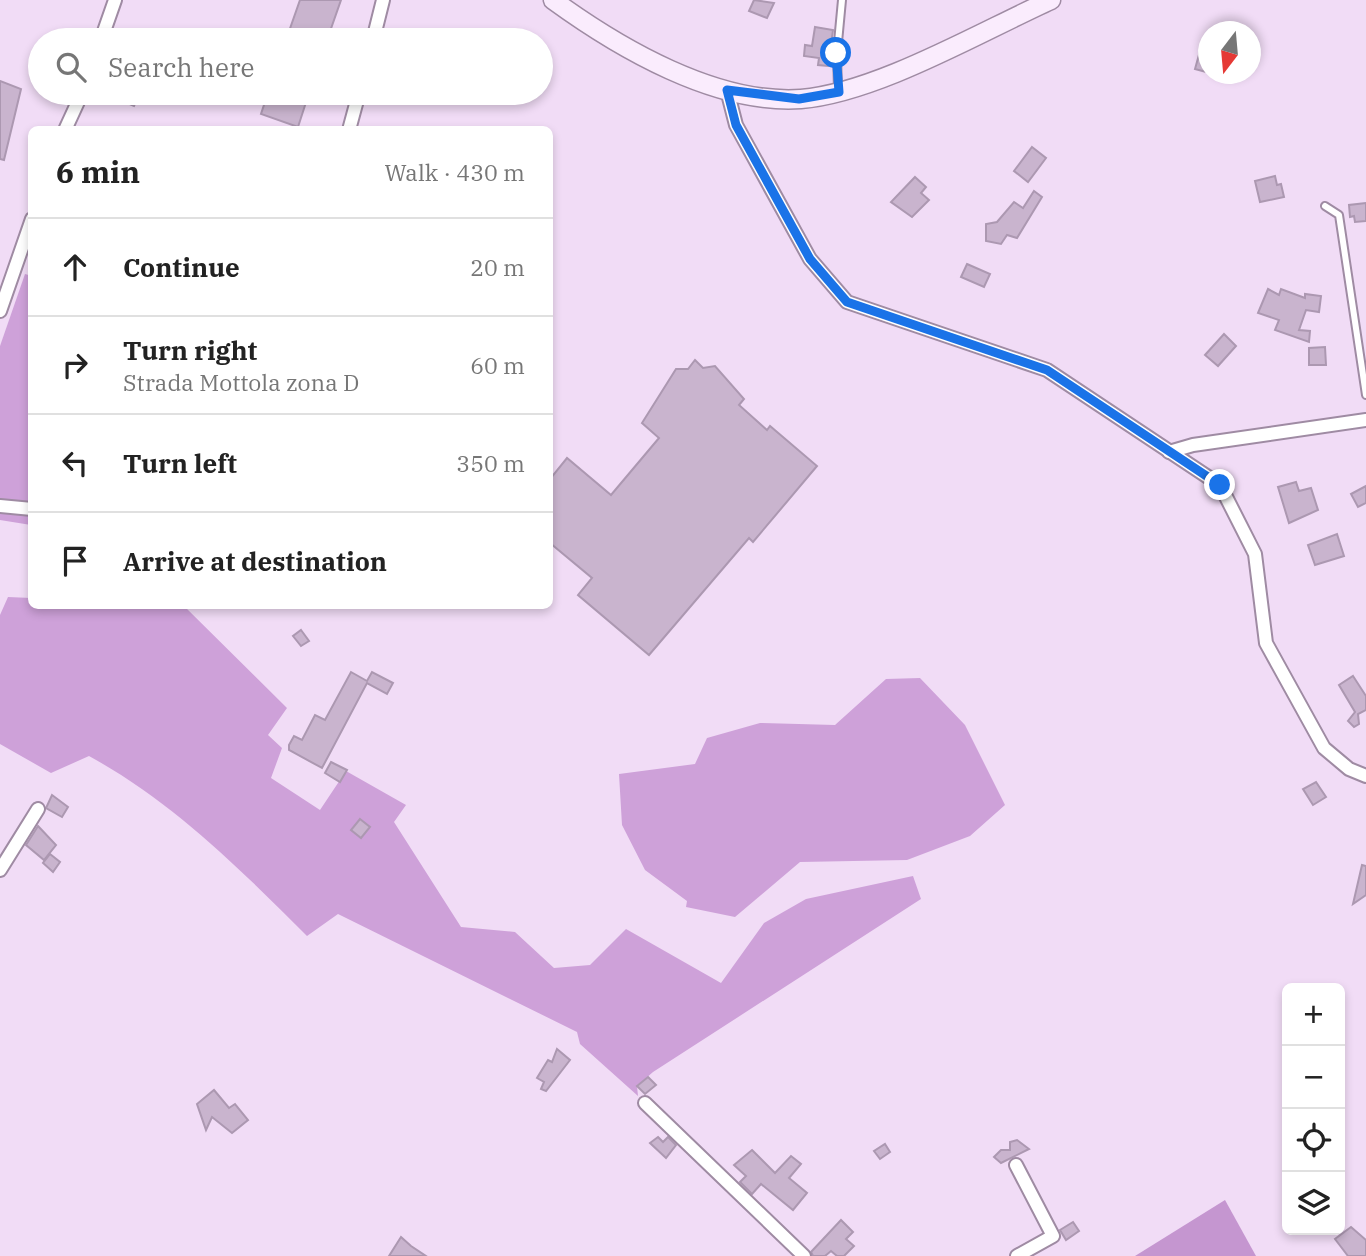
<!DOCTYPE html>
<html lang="en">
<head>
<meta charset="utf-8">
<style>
	:root { --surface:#fff; --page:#f6f6f6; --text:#222; --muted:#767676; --line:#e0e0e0 }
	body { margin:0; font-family:"IBM Plex Serif",serif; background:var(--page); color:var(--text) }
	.controls { position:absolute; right:21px; bottom:21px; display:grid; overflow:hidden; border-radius:10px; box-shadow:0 4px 10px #0003 }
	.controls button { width:63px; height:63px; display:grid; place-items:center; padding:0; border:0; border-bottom:2px solid var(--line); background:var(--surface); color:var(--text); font:35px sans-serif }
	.compass { position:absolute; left:1198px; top:21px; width:63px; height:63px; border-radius:50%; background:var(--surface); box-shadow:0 4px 10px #0003; rotate:196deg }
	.stop { position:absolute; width:21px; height:21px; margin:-16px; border:5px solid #1a73e8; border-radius:50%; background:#fff }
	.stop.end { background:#1a73e8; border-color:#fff; box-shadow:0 2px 7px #0008 }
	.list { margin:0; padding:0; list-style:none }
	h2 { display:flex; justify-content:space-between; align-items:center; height:91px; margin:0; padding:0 28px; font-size:30px }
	h2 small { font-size:23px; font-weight:400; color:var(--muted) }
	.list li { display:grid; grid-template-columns:46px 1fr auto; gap:21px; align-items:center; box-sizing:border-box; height:98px; padding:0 28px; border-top:2px solid var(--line) }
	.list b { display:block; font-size:26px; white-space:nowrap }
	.list p { margin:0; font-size:23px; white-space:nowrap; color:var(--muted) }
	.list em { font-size:23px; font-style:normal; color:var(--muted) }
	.icon { flex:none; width:38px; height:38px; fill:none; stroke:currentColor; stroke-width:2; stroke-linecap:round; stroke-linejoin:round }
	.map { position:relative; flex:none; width:1366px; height:1256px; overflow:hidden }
	.search { position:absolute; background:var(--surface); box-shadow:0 4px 10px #0003; left:28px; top:28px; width:525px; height:77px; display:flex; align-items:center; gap:18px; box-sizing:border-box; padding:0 24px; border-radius:38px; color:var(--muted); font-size:26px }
	.panel { position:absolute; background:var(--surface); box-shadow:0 4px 10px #0003; left:28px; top:126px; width:525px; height:483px; border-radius:10px }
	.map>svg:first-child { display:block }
	.green { fill:#cea1d9 }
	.forest { fill:#c596d0 }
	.building { fill:#c9b4ce; stroke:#ac98b1; stroke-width:2 }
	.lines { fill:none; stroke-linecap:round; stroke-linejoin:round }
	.service-casing { stroke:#9f8ba3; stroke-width:10 }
	.minor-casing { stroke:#9f8ba3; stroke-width:16 }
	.secondary-casing { stroke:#9f8ba3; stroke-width:21 }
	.service { stroke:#fff; stroke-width:6 }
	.minor { stroke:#fff; stroke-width:12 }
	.secondary { stroke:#faecfd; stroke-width:18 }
	.route { stroke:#1a73e8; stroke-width:9 }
</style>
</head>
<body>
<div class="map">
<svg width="1366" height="1256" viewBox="0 0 1366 1256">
	<rect width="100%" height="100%" fill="#f1dcf6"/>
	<g class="green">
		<path d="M25 274 32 276 31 525 0 520V346Z"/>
		<path d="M8 597 31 598 32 606H184L287 708 268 735 282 748 271 778 320 810 346 771 406 805 394 822 461 927 515 932 554 968 590 965 626 929 721 983 764 923 806 899 913 876 921 899 653 1072 637 1086 638 1096 580 1044 577 1032 338 914 307 936C240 869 173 802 89 756L51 773 0 744V615Z"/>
		<path d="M920 678 965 725 1005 805 970 836 907 860 800 862 735 917 686 907 687 901 645 870 622 825 619 774 695 764 707 738 760 723 835 725 886 679Z"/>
	</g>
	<path class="forest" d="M1225 1200 1256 1256H1135Z"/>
	<g class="building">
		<path d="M300 0H341L327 40H286Z"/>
		<path d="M754 0 774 3 767 18 749 11Z"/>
		<path d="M815 27 833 30 828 66 818 65 819 58 804 56 805 45 812 46Z"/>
		<path d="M1200 51 1208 53 1206 72 1195 69Z"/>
		<path d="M0 81 21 89 4 160 0 159Z"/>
		<path d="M104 93H140L134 106Z"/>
		<path d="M268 93H309L298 127 261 114Z"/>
		<path d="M1032 147 1046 158 1028 182 1014 171Z"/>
		<path d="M1275 176 1277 185 1281 184 1284 197 1260 202 1255 181Z"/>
		<path d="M915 177 926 187 921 193 929 200 912 217 891 202Z"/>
		<path d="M1034 191 1042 197 1017 238 1007 235 1001 244 986 241V224L997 222 1014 202 1023 208Z"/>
		<path d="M1366 203V221L1355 222 1354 216 1350 217 1349 205Z"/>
		<path d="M967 264 990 274 984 287 961 277Z"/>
		<path d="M1268 289 1279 295 1281 289 1305 298V294L1321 296 1319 312 1306 310 1299 330 1310 331 1309 342 1275 330 1279 320 1258 313Z"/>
		<path d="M1224 334 1236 346 1218 366 1205 355Z"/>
		<path d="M1325 347 1326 365H1309V348Z"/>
		<path d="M695 360 703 368 715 366 744 399 739 405 767 430 770 426 817 466 753 542 749 538 649 655 578 595 592 578 550 543V479L567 458 611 495 659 438 642 423 676 369H688Z"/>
		<path d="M1296 482 1299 491 1311 488 1318 510 1289 523 1278 487Z"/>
		<path d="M1366 486V503L1358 507 1351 494Z"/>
		<path d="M1337 534 1344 556 1315 565 1308 545Z"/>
		<path d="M301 630 309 641 301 646 293 636Z"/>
		<path d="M351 672 367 681 372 672 393 683 387 694 367 683 322 768 289 750V745L294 736 302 740 315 715 325 720Z"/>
		<path d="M1353 676 1366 696V710L1358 714 1359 724 1354 727 1348 721 1355 712 1339 685Z"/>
		<path d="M331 762 347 770 340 782 325 773Z"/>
		<path d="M1316 782 1326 797 1313 805 1303 789Z"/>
		<path d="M52 795 68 807 62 817 46 808Z"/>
		<path d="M360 819 370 827 361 838 351 830Z"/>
		<path d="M38 826 56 845 44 860 26 845Z"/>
		<path d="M50 854 60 862 53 872 43 863Z"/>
		<path d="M1362 865 1366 866V895L1353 904Z"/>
		<path d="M557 1049 570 1060 546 1091 541 1089 544 1082 537 1078 548 1060 552 1062Z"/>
		<path d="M648 1077 656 1085 645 1094 637 1086Z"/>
		<path d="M214 1090 229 1108 235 1104 248 1120 232 1133 212 1117 206 1130 197 1104Z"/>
		<path d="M658 1137 663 1142 668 1137 676 1145 666 1158 650 1143Z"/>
		<path d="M1017 1140 1029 1149 1001 1163 994 1157 1001 1150H1010V1142Z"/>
		<path d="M885 1144 890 1152 880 1159 874 1151Z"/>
		<path d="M752 1150 775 1173 791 1156 801 1164 789 1178 807 1193 793 1210 761 1184 752 1194 740 1182 746 1176 734 1165Z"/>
		<path d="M841 1220 853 1232 846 1239 854 1246 844 1256H837L831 1251 825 1256H813L811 1252Z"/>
		<path d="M1073 1222 1079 1231 1066 1240 1060 1230Z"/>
		<path d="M1351 1227 1366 1240V1256H1348L1335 1239Z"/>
		<path d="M401 1237 411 1246 426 1256H389Z"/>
	</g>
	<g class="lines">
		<g class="service-casing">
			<g id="service">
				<path d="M838 90 837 53 842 0"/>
				<path d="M1325 206 1339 215 1366 395"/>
			</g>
		</g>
		<g class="minor-casing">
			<g id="minor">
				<path d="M101 40 115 0"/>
				<path d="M373 40 383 0"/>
				<path d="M727 90 736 125 810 259 847 302 1047 370 1220 485 1255 554 1266 643 1324 748 1349 769 1366 776"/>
				<path d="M65 130 82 93"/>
				<path d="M349 130 359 93"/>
				<path d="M0 311 32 219"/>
				<path d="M1169 452 1193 445 1366 420"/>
				<path d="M0 506 32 509"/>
				<path d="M0 870 38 809"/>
				<path d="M645 1103 804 1256"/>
				<path d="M1016 1165 1053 1236 1017 1256"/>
			</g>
		</g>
		<g class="secondary-casing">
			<path id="secondary" d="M553 0C619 48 716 105 801 99 876 93 980 32 1051 0"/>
		</g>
		<use href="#service" class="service"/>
		<use href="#minor" class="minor"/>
		<use href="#secondary" class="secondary"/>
	</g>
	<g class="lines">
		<path class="route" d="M836 53 839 92 799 99 727 90 736 125 810 259 847 302 1047 370 1220 485"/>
	</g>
</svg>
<div class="controls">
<button>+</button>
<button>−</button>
<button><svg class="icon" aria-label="locate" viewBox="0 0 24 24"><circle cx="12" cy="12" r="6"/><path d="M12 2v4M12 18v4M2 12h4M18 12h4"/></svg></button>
<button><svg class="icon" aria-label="layers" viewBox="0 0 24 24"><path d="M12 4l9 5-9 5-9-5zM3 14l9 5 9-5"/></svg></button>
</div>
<svg class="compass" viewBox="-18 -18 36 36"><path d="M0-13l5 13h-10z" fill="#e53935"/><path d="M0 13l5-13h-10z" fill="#767676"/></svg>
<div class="stop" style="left:836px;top:53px"></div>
<div class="stop end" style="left:1220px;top:485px"></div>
<div class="search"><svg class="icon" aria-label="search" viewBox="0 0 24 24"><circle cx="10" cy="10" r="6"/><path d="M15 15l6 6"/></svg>Search here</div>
<section class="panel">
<h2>6 min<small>Walk · 430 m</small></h2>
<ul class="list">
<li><svg class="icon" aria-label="ahead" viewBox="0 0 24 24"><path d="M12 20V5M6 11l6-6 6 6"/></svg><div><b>Continue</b></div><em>20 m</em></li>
<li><svg class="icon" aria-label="right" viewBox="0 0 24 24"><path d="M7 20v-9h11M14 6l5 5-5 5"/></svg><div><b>Turn right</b><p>Strada Mottola zona D</p></div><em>60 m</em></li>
<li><svg class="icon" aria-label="left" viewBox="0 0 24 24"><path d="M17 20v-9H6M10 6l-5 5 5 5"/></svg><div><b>Turn left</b></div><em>350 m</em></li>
<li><svg class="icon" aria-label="arrive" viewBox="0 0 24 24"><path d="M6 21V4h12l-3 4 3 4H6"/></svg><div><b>Arrive at destination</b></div></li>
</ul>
</section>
</div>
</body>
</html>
